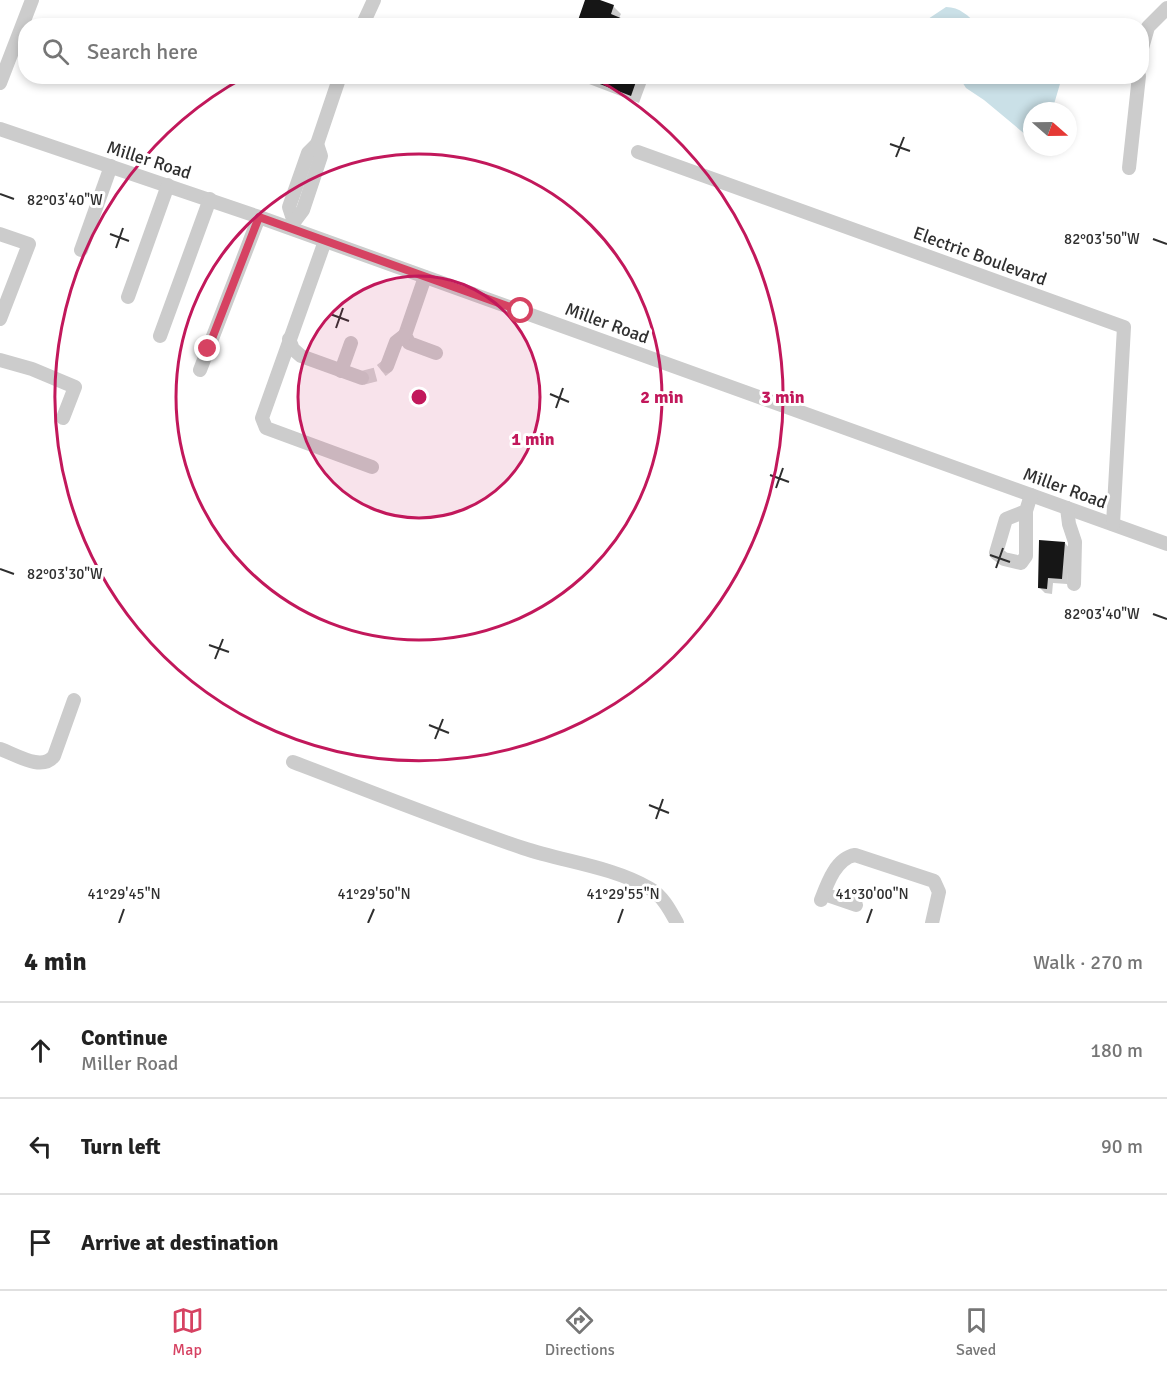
<!DOCTYPE html>
<html lang="en">
<head>
<meta charset="utf-8">
<style>
	:root { --surface:#fff; --page:#f6f6f6; --text:#222; --muted:#767676; --line:#e0e0e0; --accent:#d64262 }
	body { margin:0; font-family:Signika,sans-serif; background:var(--page); color:var(--text) }
	.compass { position:absolute; left:1023px; top:102px; width:54px; height:54px; border-radius:50%; background:var(--surface); box-shadow:0 3px 9px #0003; rotate:110deg }
	.stop { position:absolute; width:18px; height:18px; margin:-14px; border:4px solid #d64262; border-radius:50%; background:#fff }
	.stop.end { background:#d64262; border-color:#fff; box-shadow:0 2px 6px #0008 }
	.list { margin:0; padding:0; list-style:none }
	h2 { display:flex; justify-content:space-between; align-items:center; height:78px; margin:0; padding:0 24px; font-size:26px }
	h2 small { font-size:20px; font-weight:400; color:var(--muted) }
	.list li { display:grid; grid-template-columns:39px 1fr auto; gap:18px; align-items:center; box-sizing:border-box; height:96px; padding:0 24px; border-top:2px solid var(--line) }
	.list b { display:block; font-size:22px; white-space:nowrap }
	.list p { margin:0; font-size:20px; white-space:nowrap; color:var(--muted) }
	.list em { font-size:20px; font-style:normal; color:var(--muted) }
	.icon { flex:none; width:33px; height:33px; fill:none; stroke:currentColor; stroke-width:2; stroke-linecap:round; stroke-linejoin:round }
	.map { position:relative; flex:none; width:1167px; height:923px; overflow:hidden }
	.search { position:absolute; background:var(--surface); box-shadow:0 3px 9px #0003; left:18px; right:18px; top:18px; height:66px; display:flex; align-items:center; gap:15px; box-sizing:border-box; padding:0 21px; border-radius:24px; color:var(--muted); font-size:22px }
	.sheet { height:366px; background:var(--surface) }
	nav { display:flex; justify-content:space-around; align-items:center; box-sizing:border-box; height:84px; border-top:2px solid var(--line); background:var(--surface); font-size:16px; color:var(--muted) }
	nav a { display:grid; justify-items:center; gap:3px }
	nav .on { color:var(--accent) }
	.map>svg:first-child { display:block }
	.water { fill:#cae0e7 }
	.shadow { fill:#0003 }
	.building { fill:#161616 }
	.lines { fill:none; stroke-linecap:round; stroke-linejoin:round }
	.minor-tunnel { stroke:#d5d5d5; stroke-width:14; stroke-dasharray:14 7; stroke-linecap:butt }
	.minor { stroke:#ccc; stroke-width:14 }
	.route { stroke:#d64262; stroke-width:8 }
	.ticks { fill:none; stroke:#2f2f2f; stroke-width:2 }
	.ring { fill:none; stroke:#c2185b; stroke-width:3 }
	.labels { text-anchor:middle; stroke-width:6; stroke-linejoin:round; paint-order:stroke }
	.street-label { font-size:18px; fill:#2f2f2f; stroke:#fff }
	.ticks-label { font-size:15px; text-anchor:middle; fill:#2f2f2f; stroke:#fff; stroke-width:6; stroke-linejoin:round; paint-order:stroke }
	.centre { fill:#c2185b; stroke:#fff; stroke-width:3 }
	.ring-label { font-size:18px; text-anchor:middle; font-weight:bold; fill:#c2185b; stroke:#fff; stroke-width:6; stroke-linejoin:round; paint-order:stroke }
</style>
</head>
<body>
<div class="map">
<svg width="1167" height="923" viewBox="0 0 1167 923">
	<rect width="100%" height="100%" fill="#fff"/>
	<g class="water">
		<path d="M946 7C960 7 968 16 978 25H924L925 21Z"/>
		<path d="M959 77V76L1062 77 1052 111H1032V140L984 100 966 88Z"/>
	</g>
	<g class="shadow">
		<path d="M587 0H595L613 6 621 14 619 18 578 26Z"/>
		<path d="M568 76H649L639 103Z"/>
		<path d="M1065 543 1070 549 1067 584 1053 583 1052 594 1045 593 1039 587Z"/>
	</g>
	<g class="building">
		<path d="M585 0H600L614 5 611 14 640 26H576Z"/>
		<path d="M579 76H638L631 96Z"/>
		<path d="M1039 540 1065 542 1062 579 1048 578 1047 589 1038 588Z"/>
	</g>
	<g class="lines">
		<path class="minor-tunnel" d="M362 378 377 374 387 366"/>
		<g class="minor">
			<path d="M362 26 374 0"/>
			<path d="M1142 48 1148 27 1167 8"/>
			<path d="M0 83 32 0"/>
			<path d="M0 129 259 217 1167 544"/>
			<path d="M638 152 1124 327 1113 524"/>
			<path d="M1129 168 1139 76"/>
			<path d="M294 222 289 207 308 153 317 144 340 76"/>
			<path d="M292 228 294 222 303 210 321 156 317 144"/>
			<path d="M0 234 29 244 0 319"/>
			<path d="M325 241 262 418 266 428 372 467"/>
			<path d="M81 250 111 166"/>
			<path d="M425 277 405 335 409 343 436 353"/>
			<path d="M128 297 168 185"/>
			<path d="M160 336 210 199"/>
			<path d="M289 339 293 349 301 356 362 378"/>
			<path d="M0 360 32 369 75 387 63 418"/>
			<path d="M387 366 396 342 405 335"/>
			<path d="M200 370 259 217"/>
			<path d="M341 371 351 343"/>
			<path d="M1067 508 1069 524 1075 542 1074 584"/>
			<path d="M1026 511 1006 519 996 553 1004 559 1021 563 1026 556V511L1031 495"/>
			<path d="M0 749C15 754 42 772 54 756L74 700"/>
			<path d="M293 762C369 791 446 822 523 848 565 862 610 866 649 888 662 895 670 910 677 923"/>
			<path d="M824 894 856 905"/>
			<path d="M821 900C827 884 836 858 855 855L934 881 939 892 932 923"/>
		</g>
	</g>
	<g class="lines">
		<path class="route" d="M208 349 259 217 521 311"/>
	</g>
	<path class="ticks" d="M890 144 910 151M896 157 904 137M0 194 14 199M110 234 129 241M1153 239 1167 244M116 248 123 228M330 314 349 321M336 328 343 308M550 394 569 402M556 408 563 388M770 475 789 482M776 488 783 468M990 555 1010 562M996 568 1003 548M0 569 14 574M1153 614 1167 619M209 645 229 652M215 659 223 639M429 725 449 733M435 739 443 719M649 805 669 813M656 819 663 799M119 923 124 909M368 923 374 909M618 923 623 909M867 923 872 909"/>
	<circle cx="419" cy="397" r="121" fill="#c2185b" fill-opacity=".12"/>
	<g class="ring">
		<circle cx="419" cy="397" r="121"/>
		<circle cx="419" cy="397" r="243"/>
		<path d="M593 77A364 364 0 1 1 245 77"/>
	</g>
	<g class="labels">
		<g class="street-label">
			<text transform="translate(149 160) rotate(18)" y="6">Miller Road</text>
			<text transform="translate(980 256) rotate(20)" y="6">Electric Boulevard</text>
			<text transform="translate(607 323) rotate(20)" y="6">Miller Road</text>
			<text transform="translate(1065 488) rotate(20)" y="6">Miller Road</text>
		</g>
	</g>
	<g class="ticks-label">
		<text x="65" y="205">82°03'40"W</text>
		<text x="1102" y="244">82°03'50"W</text>
		<text x="65" y="579">82°03'30"W</text>
		<text x="1102" y="619">82°03'40"W</text>
		<text x="124" y="899">41°29'45"N</text>
		<text x="374" y="899">41°29'50"N</text>
		<text x="623" y="899">41°29'55"N</text>
		<text x="872" y="899">41°30'00"N</text>
	</g>
	<circle cx="419" cy="397" r="9" class="centre"/>
	<g class="ring-label">
		<text x="662" y="403">2 min</text>
		<text x="783" y="403">3 min</text>
		<text x="533" y="445">1 min</text>
	</g>
</svg>
<svg class="compass" viewBox="-18 -18 36 36"><path d="M0-13l5 13h-10z" fill="#e53935"/><path d="M0 13l5-13h-10z" fill="#767676"/></svg>
<div class="stop" style="left:521px;top:311px"></div>
<div class="stop end" style="left:208px;top:349px"></div>
<div class="search"><svg class="icon" aria-label="search" viewBox="0 0 24 24"><circle cx="10" cy="10" r="6"/><path d="M15 15l6 6"/></svg>Search here</div>
</div>
<section class="sheet">
<h2>4 min<small>Walk · 270 m</small></h2>
<ul class="list">
<li><svg class="icon" aria-label="ahead" viewBox="0 0 24 24"><path d="M12 20V5M6 11l6-6 6 6"/></svg><div><b>Continue</b><p>Miller Road</p></div><em>180 m</em></li>
<li><svg class="icon" aria-label="left" viewBox="0 0 24 24"><path d="M17 20v-9H6M10 6l-5 5 5 5"/></svg><div><b>Turn left</b></div><em>90 m</em></li>
<li><svg class="icon" aria-label="arrive" viewBox="0 0 24 24"><path d="M6 21V4h12l-3 4 3 4H6"/></svg><div><b>Arrive at destination</b></div></li>
</ul>
</section>
<nav>
<a class="on"><svg class="icon" aria-label="map" viewBox="0 0 24 24"><path d="M3 6l6-2 6 2 6-2v14l-6 2-6-2-6 2zM9 4v14M15 6v14"/></svg>Map</a>
<a><svg class="icon" aria-label="directions" viewBox="0 0 24 24"><path d="M12 3l9 9-9 9-9-9zM9 14v-3h6M13 9l2 2-2 2"/></svg>Directions</a>
<a><svg class="icon" aria-label="saved" viewBox="0 0 24 24"><path d="M7 4h10v16l-5-4-5 4z"/></svg>Saved</a>
</nav>
</body>
</html>
